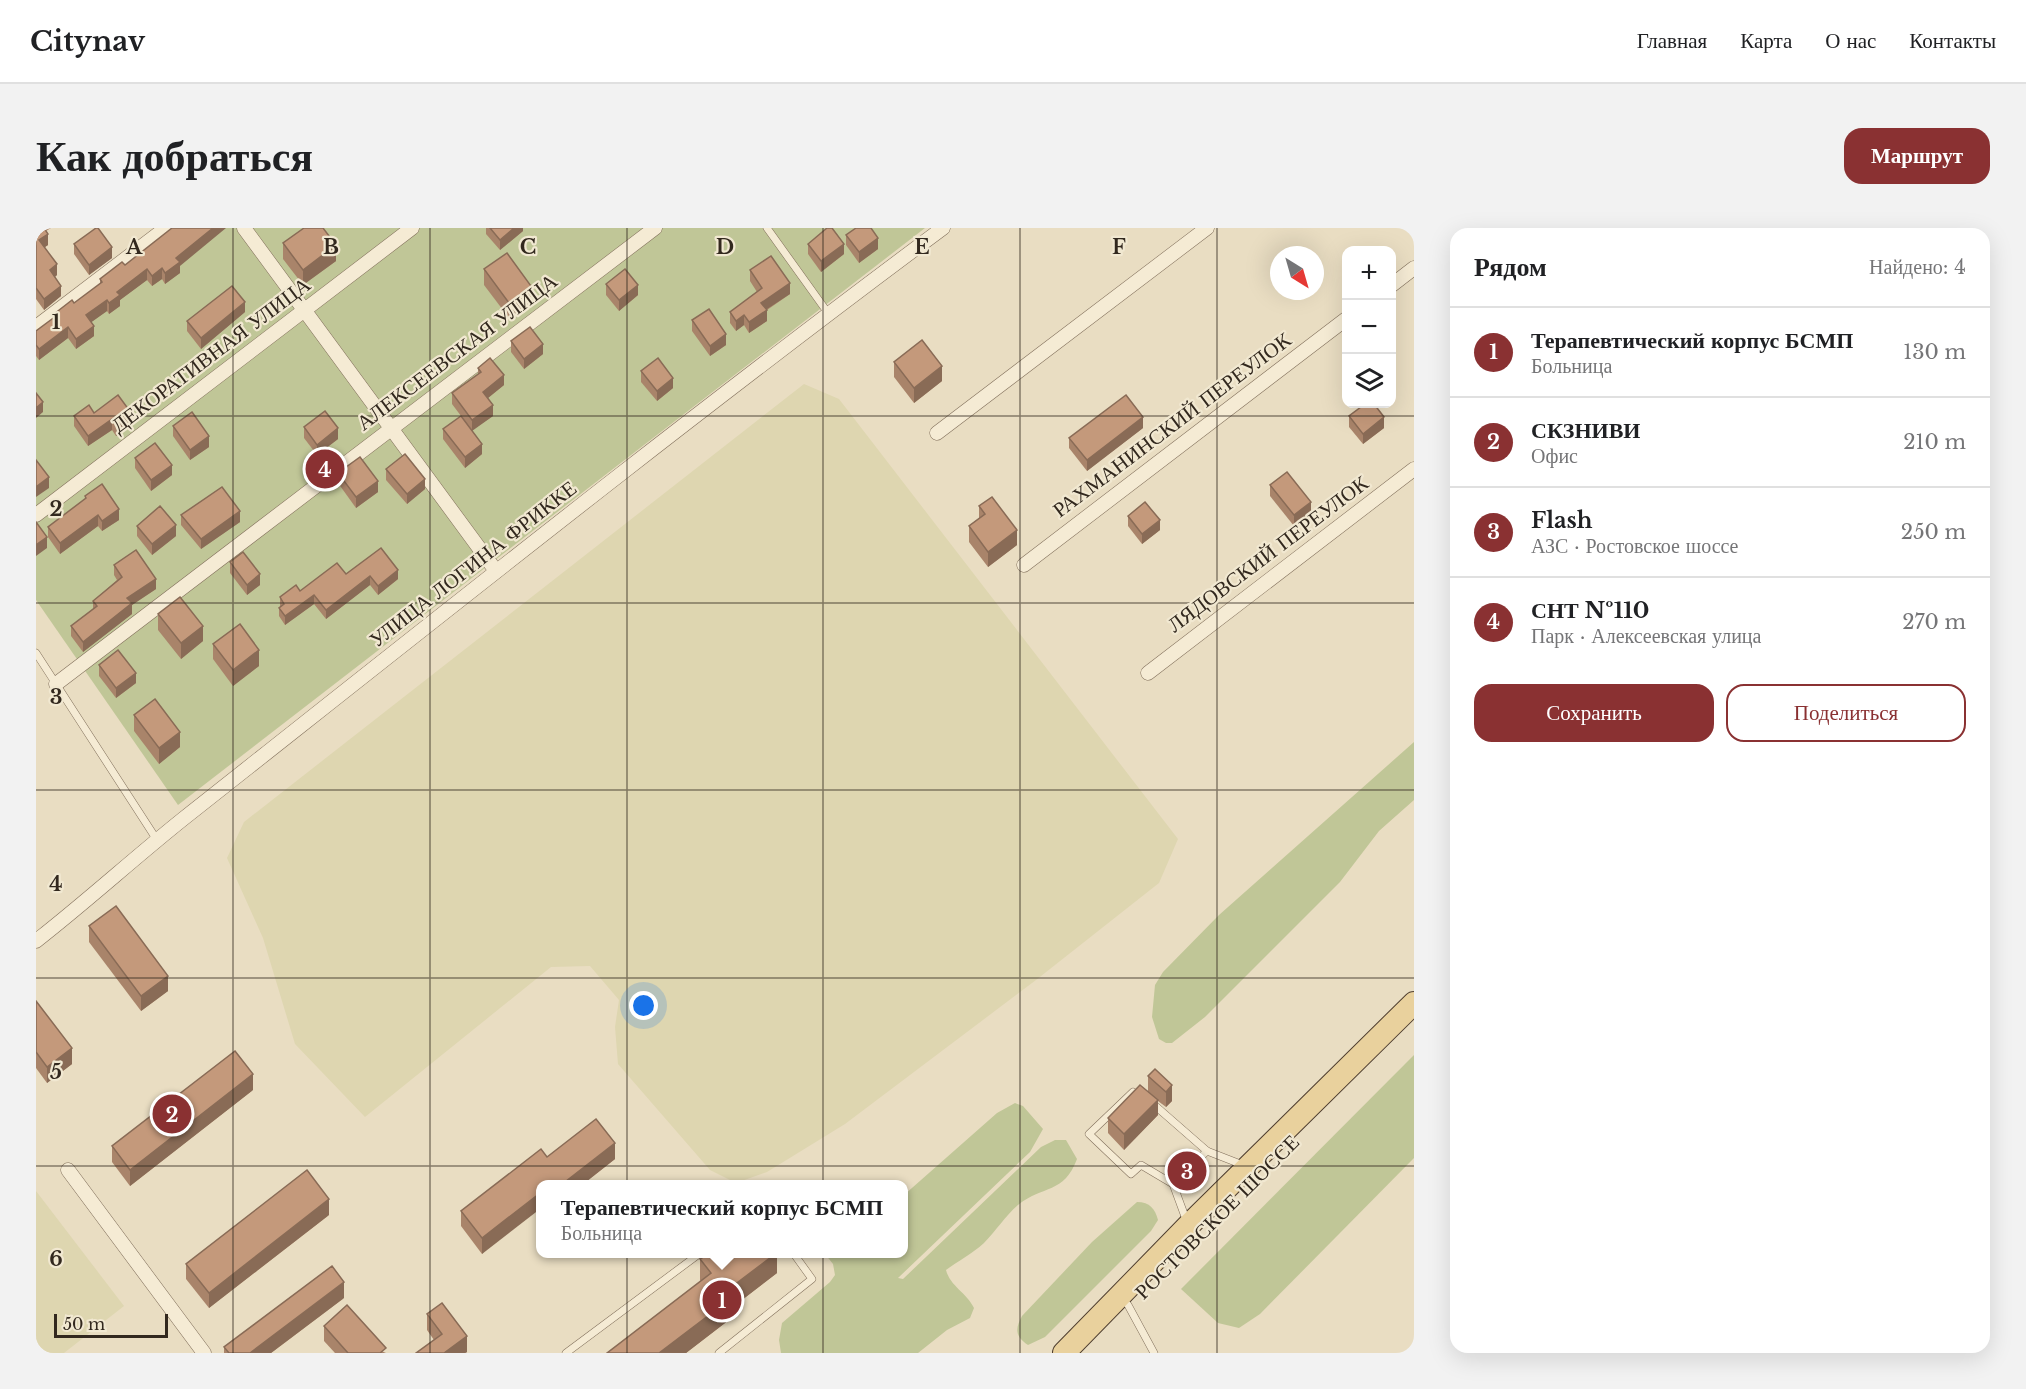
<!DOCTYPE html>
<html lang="ru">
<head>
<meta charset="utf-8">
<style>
	:root { --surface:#fff; --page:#f2f2f2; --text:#202124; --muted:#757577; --line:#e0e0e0; --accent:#8a3132 }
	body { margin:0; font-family:"Libre Baskerville",serif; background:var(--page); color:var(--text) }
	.controls { position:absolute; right:18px; top:18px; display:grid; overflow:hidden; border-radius:12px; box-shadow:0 6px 24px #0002 }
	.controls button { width:54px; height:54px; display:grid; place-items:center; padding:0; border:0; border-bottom:2px solid var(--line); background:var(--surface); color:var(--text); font:30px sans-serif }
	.compass { position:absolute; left:1234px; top:18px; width:54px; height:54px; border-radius:50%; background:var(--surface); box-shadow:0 6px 24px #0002; rotate:143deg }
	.scale { position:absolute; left:18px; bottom:15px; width:114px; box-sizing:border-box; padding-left:6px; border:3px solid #32281e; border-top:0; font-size:16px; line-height:21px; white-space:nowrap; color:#32281e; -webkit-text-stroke:4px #f1e8d1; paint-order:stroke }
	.you { position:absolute; left:608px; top:778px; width:21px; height:21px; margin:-15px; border:4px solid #fff; border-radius:50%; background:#1a73e8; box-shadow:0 0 0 9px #1a73e833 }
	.badge { display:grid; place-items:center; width:39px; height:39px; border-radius:50%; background:var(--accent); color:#fff; font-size:20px; font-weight:700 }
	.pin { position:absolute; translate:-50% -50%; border:3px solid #fff; box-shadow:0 2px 6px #0006 }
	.popup { position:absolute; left:500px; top:952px; width:372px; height:78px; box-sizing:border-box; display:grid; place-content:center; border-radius:12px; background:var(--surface); filter:drop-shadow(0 2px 4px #0005); font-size:20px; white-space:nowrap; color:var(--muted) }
	.popup b { font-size:22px; color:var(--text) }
	.popup::after { content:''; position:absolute; left:50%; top:100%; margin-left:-12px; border:12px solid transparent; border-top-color:var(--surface) }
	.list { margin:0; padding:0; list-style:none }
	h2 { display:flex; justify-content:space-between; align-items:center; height:78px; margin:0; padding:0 24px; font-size:26px }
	h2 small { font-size:20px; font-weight:400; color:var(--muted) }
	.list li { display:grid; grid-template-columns:39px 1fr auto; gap:18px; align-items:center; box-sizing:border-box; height:90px; padding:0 24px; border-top:2px solid var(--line) }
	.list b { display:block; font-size:22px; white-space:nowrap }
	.list p { margin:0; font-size:20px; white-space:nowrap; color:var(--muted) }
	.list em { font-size:20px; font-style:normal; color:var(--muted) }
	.actions { display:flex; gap:12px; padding:18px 24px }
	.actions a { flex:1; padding:14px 0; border:2px solid var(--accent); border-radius:18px; text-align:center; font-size:21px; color:var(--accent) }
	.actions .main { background:var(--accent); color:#fff }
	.icon { flex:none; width:33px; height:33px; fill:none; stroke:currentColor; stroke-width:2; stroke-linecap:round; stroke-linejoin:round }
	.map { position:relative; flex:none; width:1378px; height:1125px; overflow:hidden; border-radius:18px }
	header { display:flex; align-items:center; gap:36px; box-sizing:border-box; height:84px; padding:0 30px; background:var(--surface); border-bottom:2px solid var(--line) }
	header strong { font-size:28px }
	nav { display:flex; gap:33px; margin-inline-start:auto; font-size:21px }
	.intro { display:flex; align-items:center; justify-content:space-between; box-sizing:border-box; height:144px; padding:0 36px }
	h1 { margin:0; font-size:42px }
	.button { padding:15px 27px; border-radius:18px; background:var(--accent); color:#fff; font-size:21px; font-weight:700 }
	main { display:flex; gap:36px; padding:0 36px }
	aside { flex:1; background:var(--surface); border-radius:18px; box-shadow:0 6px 24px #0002 }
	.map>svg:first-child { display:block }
	.farmland { fill:#ded6b0 }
	.green { fill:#c0c697 }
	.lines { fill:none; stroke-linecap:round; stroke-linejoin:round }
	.lane-casing { stroke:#816f5b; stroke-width:8 }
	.street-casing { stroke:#816f5b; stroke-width:15 }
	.primary-casing { stroke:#4f3e2f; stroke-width:24 }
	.lane { stroke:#f5ebd4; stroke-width:7 }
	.street { stroke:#f5ebd4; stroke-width:14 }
	.primary { stroke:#e9d19d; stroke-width:22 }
	.wall { fill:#a9846a }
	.shaded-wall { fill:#896b56 }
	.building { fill:#c4997b; stroke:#896b56; stroke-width:1.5 }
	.grid { fill:none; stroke:#32281e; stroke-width:1.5; stroke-opacity:0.55 }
	.labels { text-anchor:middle; stroke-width:4.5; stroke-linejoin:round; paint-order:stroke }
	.street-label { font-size:21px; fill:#32281e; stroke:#f1e8d1 }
	.grid-label { font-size:20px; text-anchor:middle; font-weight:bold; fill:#32281e; stroke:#f1e8d1; stroke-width:4.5; stroke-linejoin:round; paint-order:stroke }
</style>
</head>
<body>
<header>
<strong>Citynav</strong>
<nav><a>Главная</a><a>Карта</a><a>О нас</a><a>Контакты</a></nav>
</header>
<div class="intro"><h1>Как добраться</h1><a class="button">Маршрут</a></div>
<main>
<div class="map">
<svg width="1378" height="1125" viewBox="0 0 1378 1125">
	<rect width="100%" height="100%" fill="#e9ddc2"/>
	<g class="farmland">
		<path d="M768 156 803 171 1142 611 1123 655 1000 752 809 896 731 944 700 955 674 942 582 836 579 799 583 772 554 738 515 739 329 889 259 816 227 710 191 630 208 594Z"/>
		<path d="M0 963 88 1078 28 1125H0Z"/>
	</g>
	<g class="green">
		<path d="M143 0H889L142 577 0 372V109Z"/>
		<path d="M1378 514V572L1343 603 1304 654 1169 789 1136 815H1130L1123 811 1116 789 1119 757 1127 744 1183 687Z"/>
		<path d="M1378 827V930L1224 1086 1203 1100 1182 1095 1145 1061Z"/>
		<path d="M979 875 987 878 1007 901 994 924 862 1050 867 1051 1005 919 1019 912H1030L1041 931C1028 966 1007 957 982 977 969 988 960 1003 948 1015 936 1026 922 1033 910 1042 914 1058 931 1065 938 1080L934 1090 911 1102 882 1125H745L743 1112 746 1095 794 1054 799 1047 797 1036 789 1026H867L868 967 961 885Z"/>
		<path d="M1101 974C1114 974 1119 981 1122 992L1115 1003 1009 1109 992 1117C979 1108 979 1101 986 1088L1056 1014Z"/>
	</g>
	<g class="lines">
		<g class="lane-casing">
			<g id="lane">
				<path d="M731 0 792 85"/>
				<path d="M0 425 121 612"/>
				<path d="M1097 864 1053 906 1095 946 1105 937 1137 956"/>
				<path d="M1116 875 1171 923"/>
				<path d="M1151 994 1137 956 1171 923 1207 937"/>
				<path d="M1092 1077 1118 1125"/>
				<path d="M530 1125 663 1026"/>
				<path d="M683 1125 776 1051 758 1026"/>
			</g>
		</g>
		<g class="street-casing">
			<g id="street">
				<path d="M208 0 460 343"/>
				<path d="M1356 57 1378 40"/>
				<path d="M0 99 130 0"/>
				<path d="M901 205 1171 0"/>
				<path d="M0 287 376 0"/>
				<path d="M988 337 1310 91"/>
				<path d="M1112 445 1378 241"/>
				<path d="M20 456 619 0"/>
				<path d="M0 713C50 674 97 631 147 591 399 392 649 192 907 0"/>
				<path d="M32 942 168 1125"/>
			</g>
		</g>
		<g class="primary-casing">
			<path id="primary" d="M1028 1125 1152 998 1378 775"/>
		</g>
		<use href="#lane" class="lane"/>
		<use href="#street" class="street"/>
		<use href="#primary" class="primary"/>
	</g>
	<g class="wall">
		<path d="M0 0H15L10 3 12 17 9 19 21 47 19 49 25 68 8 82 0 71Z"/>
		<path d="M450 0H487V3L464 22 450 6Z"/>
		<path d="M810 7 842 21 823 35 810 17Z"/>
		<path d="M247 15 300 33 267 57 247 31Z"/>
		<path d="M38 16 76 30 53 47 38 26Z"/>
		<path d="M772 16 808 26 785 44 772 26Z"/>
		<path d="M89 37 144 38V45L129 56 126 51 116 58 111 52 84 72V78L73 86 71 83 55 94 58 108 40 121 32 110 3 132 0 128V103L18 90V86L38 75 64 56V51Z"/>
		<path d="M448 41 495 74 473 90 448 57Z"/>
		<path d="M714 42 754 66 731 82V93L713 105 708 97 700 103 694 95V84L721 64 714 53Z"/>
		<path d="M570 56 602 67 583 83 570 67Z"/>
		<path d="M209 84 165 121 151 103V93Z"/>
		<path d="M656 92 690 117 674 128 656 103Z"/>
		<path d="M475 113 507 126 488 141 475 124Z"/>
		<path d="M858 134 906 153 878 175 858 149Z"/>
		<path d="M442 140 468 157 452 170 457 188 436 202 446 226 429 240 407 211V201L428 192 416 176V165L442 147Z"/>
		<path d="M605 143 637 160 621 173 605 154Z"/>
		<path d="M58 185 96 196 80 208 76 202 52 218 38 198V188Z"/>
		<path d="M1313 188 1348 200 1327 216 1313 199Z"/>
		<path d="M137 198 173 219 154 232 137 208Z"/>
		<path d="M268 199 302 211 281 227 268 210Z"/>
		<path d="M1107 200 1051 243 1033 220V210Z"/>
		<path d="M99 230 136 247 115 263 99 240Z"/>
		<path d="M350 241 389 261 371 276 350 252Z"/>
		<path d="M302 245 342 264 320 280 302 255Z"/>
		<path d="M1234 257 1275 284 1258 298 1234 268Z"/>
		<path d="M49 268 83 292 66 303 62 298 24 326 12 309V299L49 271Z"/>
		<path d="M943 278 981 317 952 339 933 314V298L943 290Z"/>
		<path d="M145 287 204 294 165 321 145 297Z"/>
		<path d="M1092 288 1124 302 1106 316 1092 298Z"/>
		<path d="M101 298 140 308 116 327 101 308Z"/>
		<path d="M194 334 224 357 211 367 194 345Z"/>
		<path d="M78 337 120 361 96 377V386L47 424 35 408V398L57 381V373L81 352 78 347Z"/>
		<path d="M310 346 362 351 342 367 334 357 290 391 278 376 249 397 243 388V380L244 379V369L264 363Z"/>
		<path d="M122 386 167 413 145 431 122 402Z"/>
		<path d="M177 416 223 438 197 458 177 431Z"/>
		<path d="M63 437 100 455 80 470 63 448Z"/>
		<path d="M98 487 144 519 123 536 98 503Z"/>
		<path d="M53 698 132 763 105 783 53 714Z"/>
		<path d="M0 773 36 836 11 855 0 840Z"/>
		<path d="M1119 841 1136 873 1130 879 1122 873V887L1088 922 1072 905V890L1112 863V848Z"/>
		<path d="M217 862 94 958 76 934V918Z"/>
		<path d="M511 929 579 931 546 957H504L446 1026 425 998V983Z"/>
		<path d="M293 987 173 1080 150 1051V1036Z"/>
		<path d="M741 1026V1045L702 1075V1085L650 1125H571L665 1053 664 1052V1031Z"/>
		<path d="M308 1070 235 1125H188V1119Z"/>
		<path d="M391 1086 431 1124 429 1125H380L398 1112 391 1102Z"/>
		<path d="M288 1098 350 1125H299L288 1113Z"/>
	</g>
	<g class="shaded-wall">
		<path d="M177 0H190L144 38V45L129 56V45L140 30Z"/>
		<path d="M478 0H487V3L464 22V12Z"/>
		<path d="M12 6V17L3 23V12Z"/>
		<path d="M842 10V21L823 35V24Z"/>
		<path d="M808 16V26L785 44V33Z"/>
		<path d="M300 17V33L267 57V42Z"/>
		<path d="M76 19V30L53 47V37Z"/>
		<path d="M21 36V47L14 52V42Z"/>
		<path d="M126 40V51L116 58V48Z"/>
		<path d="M111 41V52L84 72V78L73 86V75L81 64Z"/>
		<path d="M754 55V66L725 85V75Z"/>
		<path d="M602 57V67L583 83V72Z"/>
		<path d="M25 58V68L8 82V71Z"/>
		<path d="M495 58V74L473 90V75Z"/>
		<path d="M71 72V83L50 98V87Z"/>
		<path d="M209 74V84L165 121V110Z"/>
		<path d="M731 82V93L713 105V94Z"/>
		<path d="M708 87V97L700 103V93Z"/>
		<path d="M58 98V108L40 121V111Z"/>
		<path d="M32 99V110L3 132V121Z"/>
		<path d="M690 106V117L674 128V118Z"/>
		<path d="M507 116V126L488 141V131Z"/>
		<path d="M906 138V153L878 175V160Z"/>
		<path d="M468 147V157L447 174V164Z"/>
		<path d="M637 150V160L621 173V163Z"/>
		<path d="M7 174V184L0 190V180Z"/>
		<path d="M457 177V188L436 203V192Z"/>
		<path d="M96 186V196L80 208V197Z"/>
		<path d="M1107 189V200L1051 243V232Z"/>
		<path d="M1348 189V200L1327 216V206Z"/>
		<path d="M76 191V202L52 218V208Z"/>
		<path d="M302 200V211L281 227V217Z"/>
		<path d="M173 208V219L154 232V222Z"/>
		<path d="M446 216V226L429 240V229Z"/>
		<path d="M136 237V247L115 263V252Z"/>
		<path d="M13 249V260L0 269V259Z"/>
		<path d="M389 251V261L371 276V266Z"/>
		<path d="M342 253V264L320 280V269Z"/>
		<path d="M1275 274V284L1258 298V287Z"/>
		<path d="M83 281V292L66 303V293Z"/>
		<path d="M204 283V294L165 321V311Z"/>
		<path d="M62 287V298L24 326V315Z"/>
		<path d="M1124 292V302L1106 316V306Z"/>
		<path d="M140 297V308L116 327V316Z"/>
		<path d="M981 302V317L952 339V324Z"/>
		<path d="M11 309V320L0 328V317Z"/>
		<path d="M362 342V351L342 367V358Z"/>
		<path d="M224 346V357L211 367V357Z"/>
		<path d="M334 348V357L290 391V382Z"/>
		<path d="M120 351V361L96 377V386L47 424V414L91 370Z"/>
		<path d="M278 367V376L249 397V388Z"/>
		<path d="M167 398V413L145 431V415Z"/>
		<path d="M223 422V438L197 458V442Z"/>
		<path d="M100 445V455L80 470V460Z"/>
		<path d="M144 504V519L123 536V520Z"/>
		<path d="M132 748V763L105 783V768Z"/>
		<path d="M36 820V836L11 855V839Z"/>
		<path d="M217 846V862L94 958V942Z"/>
		<path d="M1136 857V873L1130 879V864Z"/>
		<path d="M1122 872V887L1088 922V906Z"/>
		<path d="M579 915V931L546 957H525Z"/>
		<path d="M1155 926V931L1139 946V941Z"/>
		<path d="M1165 937V942L1148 957V951Z"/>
		<path d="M504 965V981L446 1026V1010Z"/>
		<path d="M293 971V987L173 1080V1065Z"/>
		<path d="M739 1026H741V1045L702 1075V1085L650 1125H623L697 1058Z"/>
		<path d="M308 1054V1070L235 1125H214Z"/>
		<path d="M431 1108V1124L429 1125H408Z"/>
	</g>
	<g class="building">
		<path d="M0 0H8L12 6 3 12 21 36 14 42 25 58 8 71 0 60Z"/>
		<path d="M60 0H62L76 19 53 37 38 16Z"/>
		<path d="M136 0H177L140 30 144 34 129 45 126 40 116 48 111 41 81 64 84 67 73 75 71 72 50 87 58 98 40 111 32 99 3 121 0 117V103L20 88 18 86 36 72 38 75 66 54 64 51 86 34 89 37Z"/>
		<path d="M268 0H287L300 17 267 42 247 15Z"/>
		<path d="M454 0H478L464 12Z"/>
		<path d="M791 0H796L808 16 785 33 772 16Z"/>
		<path d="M820 0H835L842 10 823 24 810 7Z"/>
		<path d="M471 25 495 58 473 75 448 41Z"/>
		<path d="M735 28 754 55 725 75 731 82 713 94 708 87 700 93 694 84 726 60 714 42Z"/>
		<path d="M589 41 602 57 583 72 570 56Z"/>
		<path d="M196 58 209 74 165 110 151 93Z"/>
		<path d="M673 81 690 106 674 118 656 92Z"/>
		<path d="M494 99 507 116 488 131 475 113Z"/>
		<path d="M886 112 906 138 878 160 858 134Z"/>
		<path d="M454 130 468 147 447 164 457 177 436 192 416 165 445 144 442 140Z"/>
		<path d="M622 130 637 150 621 163 605 143Z"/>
		<path d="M0 165 7 174 0 180Z"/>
		<path d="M82 167 96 186 80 197 76 191 52 208 38 188 53 177 58 185Z"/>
		<path d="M1090 167 1107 189 1051 232 1033 210Z"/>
		<path d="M1329 176H1338L1348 189 1327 206 1313 188Z"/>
		<path d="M289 183 302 200 281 217 268 199Z"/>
		<path d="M156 184 173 208 154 222 137 198Z"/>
		<path d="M425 188 446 216 429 229 407 201Z"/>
		<path d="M119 215 136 237 115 252 99 230Z"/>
		<path d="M369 226 389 251 371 266 350 241Z"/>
		<path d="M324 229 342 253 320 269 302 245Z"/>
		<path d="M0 232 13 249 0 259Z"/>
		<path d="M1251 244 1275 274 1258 287 1234 257Z"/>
		<path d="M66 256 83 281 66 293 62 287 24 315 12 299 50 270 49 268Z"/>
		<path d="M186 259 204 283 165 311 145 287Z"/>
		<path d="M956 269 981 302 952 324 933 298 949 286 943 278Z"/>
		<path d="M1109 274 1124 292 1106 306 1092 288Z"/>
		<path d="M124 278 140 297 116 316 101 298Z"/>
		<path d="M0 294 11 309 0 317Z"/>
		<path d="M345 320 362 342 342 358 334 348 290 382 278 367 249 388 243 380 248 376 244 369 260 357 264 363 301 335 310 346Z"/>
		<path d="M100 322 120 351 91 370 96 375 47 414 35 398 61 378 57 373 86 349 78 337Z"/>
		<path d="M207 324 224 346 211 357 194 334Z"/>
		<path d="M144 369 167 398 145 415 122 386Z"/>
		<path d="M204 396 223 422 197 442 177 416Z"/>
		<path d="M82 422 100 445 80 460 63 437Z"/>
		<path d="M119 471 144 504 123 520 98 487Z"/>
		<path d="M80 678 132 748 105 768 53 698Z"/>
		<path d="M0 773 36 820 11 839 0 824Z"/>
		<path d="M199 823 217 846 94 942 76 918Z"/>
		<path d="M1119 841 1136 857 1130 864 1112 848Z"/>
		<path d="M1104 857 1122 872 1088 906 1072 890Z"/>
		<path d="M560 891 579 915 525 957H522L520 954 516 957H504V965L446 1010 425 983 505 921 511 929Z"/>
		<path d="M1153 924 1155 926 1139 941 1137 938Z"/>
		<path d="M1162 934 1165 937 1148 951 1147 949Z"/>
		<path d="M271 942 293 971 173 1065 150 1036Z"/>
		<path d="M672 1026H739L697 1058 702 1065 623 1125H571L675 1045 664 1031Z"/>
		<path d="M296 1038 308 1054 214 1125H193L188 1119Z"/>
		<path d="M406 1075 431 1108 408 1125H380L406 1106 391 1086Z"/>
		<path d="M311 1077 350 1120 344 1125H312L288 1098Z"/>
	</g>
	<path class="grid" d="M197 0V1125M394 0V1125M591 0V1125M787 0V1125M984 0V1125M1181 0V1125M0 188H1378M0 375H1378M0 562H1378M0 750H1378M0 938H1378"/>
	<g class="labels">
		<g class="street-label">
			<text transform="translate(421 124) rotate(-37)" y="7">АЛЕКСЕЕВСКАЯ УЛИЦА</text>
			<text transform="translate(175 127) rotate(-37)" y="7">ДЕКОРАТИВНАЯ УЛИЦА</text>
			<text transform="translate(1136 197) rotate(-37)" y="7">РАХМАНИНСКИЙ ПЕРЕУЛОК</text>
			<text transform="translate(1232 326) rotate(-37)" y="7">ЛЯДОВСКИЙ ПЕРЕУЛОК</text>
			<text transform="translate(437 336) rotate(-38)" y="7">УЛИЦА ЛОГИНА ФРИККЕ</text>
			<text transform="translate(1181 989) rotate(-45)" y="7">РОСТОВСКОЕ ШОССЕ</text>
		</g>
	</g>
	<g class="grid-label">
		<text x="98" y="26">A</text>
		<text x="295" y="26">B</text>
		<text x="492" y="26">C</text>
		<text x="689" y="26">D</text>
		<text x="886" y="26">E</text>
		<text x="1083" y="26">F</text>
		<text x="20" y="101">1</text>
		<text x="20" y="288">2</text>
		<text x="20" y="476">3</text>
		<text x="20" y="663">4</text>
		<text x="20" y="851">5</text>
		<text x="20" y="1038">6</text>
	</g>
</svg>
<div class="controls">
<button>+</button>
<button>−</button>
<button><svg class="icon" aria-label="layers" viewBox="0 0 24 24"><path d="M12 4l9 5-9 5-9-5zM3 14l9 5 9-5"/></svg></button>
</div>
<svg class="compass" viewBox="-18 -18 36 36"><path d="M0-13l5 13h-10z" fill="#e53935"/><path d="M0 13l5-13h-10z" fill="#757577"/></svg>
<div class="scale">50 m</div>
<div class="you"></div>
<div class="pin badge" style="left:686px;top:1072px">1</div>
<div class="popup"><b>Терапевтический корпус БСМП</b>Больница</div>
<div class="pin badge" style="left:136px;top:886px">2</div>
<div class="pin badge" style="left:1151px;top:943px">3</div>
<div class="pin badge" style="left:289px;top:241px">4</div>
</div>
<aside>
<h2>Рядом<small>Найдено: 4</small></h2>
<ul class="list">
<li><span class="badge">1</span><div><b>Терапевтический корпус БСМП</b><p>Больница</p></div><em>130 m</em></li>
<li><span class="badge">2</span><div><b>СКЗНИВИ</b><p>Офис</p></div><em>210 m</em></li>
<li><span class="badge">3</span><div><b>Flash</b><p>АЗС · Ростовское шоссе</p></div><em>250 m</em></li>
<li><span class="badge">4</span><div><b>СНТ №110</b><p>Парк · Алексеевская улица</p></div><em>270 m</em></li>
</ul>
<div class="actions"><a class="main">Сохранить</a><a>Поделиться</a></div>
</aside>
</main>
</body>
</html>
